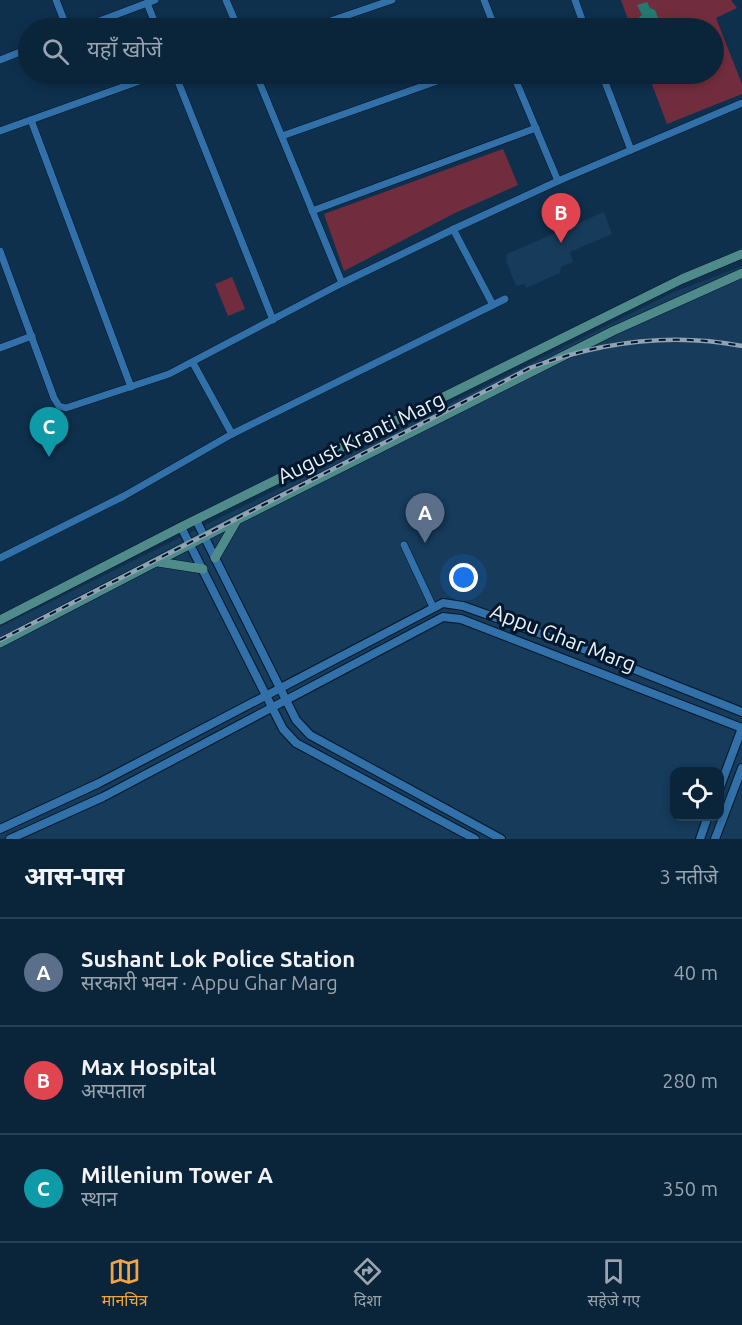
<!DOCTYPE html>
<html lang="hi">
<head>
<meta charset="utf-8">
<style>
	:root { --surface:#0a243a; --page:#132c42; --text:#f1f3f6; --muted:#99a4af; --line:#2a4154; --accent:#f3a443 }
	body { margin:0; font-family:Ubuntu,"Noto Sans Devanagari",sans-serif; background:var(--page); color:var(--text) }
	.controls { position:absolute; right:18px; bottom:18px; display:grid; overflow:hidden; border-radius:12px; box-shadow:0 3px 9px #0003 }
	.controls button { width:54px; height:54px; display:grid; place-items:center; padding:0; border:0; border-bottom:2px solid var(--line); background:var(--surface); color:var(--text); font:30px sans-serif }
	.you { position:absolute; left:464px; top:578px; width:21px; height:21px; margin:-15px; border:4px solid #fff; border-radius:50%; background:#1a73e8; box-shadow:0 0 0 9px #1a73e833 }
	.badge { display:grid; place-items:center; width:39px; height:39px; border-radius:50%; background:var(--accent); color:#fff; font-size:20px; font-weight:700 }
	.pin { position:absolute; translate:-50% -50px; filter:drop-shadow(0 2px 3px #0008) }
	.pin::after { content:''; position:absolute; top:32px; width:21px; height:18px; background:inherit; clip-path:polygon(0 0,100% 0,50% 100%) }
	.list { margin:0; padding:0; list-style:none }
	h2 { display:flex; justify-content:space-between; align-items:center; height:78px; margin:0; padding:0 24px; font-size:26px }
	h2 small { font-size:20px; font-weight:400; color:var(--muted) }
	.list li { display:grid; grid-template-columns:39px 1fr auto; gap:18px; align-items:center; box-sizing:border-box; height:108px; padding:0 24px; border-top:2px solid var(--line) }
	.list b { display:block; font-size:22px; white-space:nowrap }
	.list p { margin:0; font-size:20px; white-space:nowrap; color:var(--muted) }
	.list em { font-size:20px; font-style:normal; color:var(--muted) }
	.icon { flex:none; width:33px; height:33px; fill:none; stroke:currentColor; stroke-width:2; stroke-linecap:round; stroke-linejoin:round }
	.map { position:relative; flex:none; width:742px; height:839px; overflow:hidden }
	.search { position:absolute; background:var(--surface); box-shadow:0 3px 9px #0003; left:18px; right:18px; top:18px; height:66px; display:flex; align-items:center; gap:15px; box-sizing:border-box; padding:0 21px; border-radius:33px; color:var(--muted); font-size:22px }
	.sheet { height:402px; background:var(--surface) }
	nav { display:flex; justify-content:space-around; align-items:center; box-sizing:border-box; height:84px; border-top:2px solid var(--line); background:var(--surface); font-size:16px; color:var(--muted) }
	nav a { display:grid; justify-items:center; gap:3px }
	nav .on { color:var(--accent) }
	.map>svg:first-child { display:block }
	.built { fill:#163b5b; fill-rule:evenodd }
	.green { fill:#712d3d }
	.water { fill:#237872 }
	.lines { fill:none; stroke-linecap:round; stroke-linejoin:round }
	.minor-casing { stroke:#041728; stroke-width:8 }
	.tertiary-casing { stroke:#041728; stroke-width:10 }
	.secondary-casing { stroke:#041728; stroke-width:10 }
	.minor { stroke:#3170a8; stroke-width:7 }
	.tertiary { stroke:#3170a8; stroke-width:8 }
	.secondary { stroke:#508b8b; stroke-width:9 }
	.rail-casing { stroke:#91a2b2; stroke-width:4.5 }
	.rail { stroke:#00172d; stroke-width:2; stroke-dasharray:7; stroke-linecap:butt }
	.labels { text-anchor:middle; stroke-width:6; stroke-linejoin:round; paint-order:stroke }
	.street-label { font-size:21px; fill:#ecf2f8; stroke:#00172d }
</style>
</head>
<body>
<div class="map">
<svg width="742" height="839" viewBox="0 0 742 839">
	<rect width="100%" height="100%" fill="#0e304d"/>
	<g class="built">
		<path d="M604 212 612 234 570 252 573 262 561 267 560 273 526 288 525 284 516 286 506 261 507 254Z"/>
		<path d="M742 266V839H0V627L674 292ZM674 772H720V816H674Z"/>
	</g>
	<g class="green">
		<path d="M621 0H731L737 8 716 18 742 84V94L667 124 648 74H714V28H631Z"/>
		<path d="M503 149 518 185 455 213 344 271 324 214Z"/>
		<path d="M232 277 245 309 228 316 215 284Z"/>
	</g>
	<path class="water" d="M647 2 650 8 655 10 660 23 654 25 655 28H639L636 20 642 15 637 5Z"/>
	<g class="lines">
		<g class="minor-casing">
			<g id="minor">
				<path d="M56 0 67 28"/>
				<path d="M226 0 238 28"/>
				<path d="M484 0 495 28"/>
				<path d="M575 0 585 28"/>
				<path d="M147 3 157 28"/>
				<path d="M81 28 155 0"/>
				<path d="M310 28 392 0"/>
				<path d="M0 60 28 49"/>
				<path d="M175 74 273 320"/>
				<path d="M256 74 342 283"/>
				<path d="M513 74 558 181"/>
				<path d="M602 74 631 150"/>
				<path d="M31 120 131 387"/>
				<path d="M0 131 159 74"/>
				<path d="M282 136 457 74"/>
				<path d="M312 211 536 128"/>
				<path d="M453 229 493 305"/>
				<path d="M0 251 54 398 59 406 66 408 169 374 342 283 456 228 558 181 742 103"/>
				<path d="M0 348 32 336"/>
				<path d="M193 363 232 434"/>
				<path d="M404 545 433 607"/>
				<path d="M0 558 124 496 232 434 505 299"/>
			</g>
		</g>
		<g class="tertiary-casing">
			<g id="tertiary">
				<path d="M196 520 296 720 310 735 501 839"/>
				<path d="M181 527 283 729 296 743 475 839"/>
				<path d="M0 829 99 783 443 603 463 606 586 650 742 712"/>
				<path d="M10 839 103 797 443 617 461 619 742 728 720 787"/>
				<path d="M700 839 708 816"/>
				<path d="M715 839 742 768"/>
			</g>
		</g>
		<g class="secondary-casing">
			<g id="secondary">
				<path d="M215 558 237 520"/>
				<path d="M158 562 203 569"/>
				<path d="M0 620 181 527 682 279 742 254"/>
				<path d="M0 643 227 525 613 331 742 273"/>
			</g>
		</g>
		<use href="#minor" class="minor"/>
		<use href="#tertiary" class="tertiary"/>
		<use href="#secondary" class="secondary"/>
		<g class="rail-casing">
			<path id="rail" d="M0 640 530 368C599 342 669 332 742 346"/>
		</g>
		<use href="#rail" class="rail"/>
	</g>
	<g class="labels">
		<g class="street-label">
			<text transform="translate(361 438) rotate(-26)" y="7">August Kranti Marg</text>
			<text transform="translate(563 638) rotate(21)" y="7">Appu Ghar Marg</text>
		</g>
	</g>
</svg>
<div class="controls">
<button><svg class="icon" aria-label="locate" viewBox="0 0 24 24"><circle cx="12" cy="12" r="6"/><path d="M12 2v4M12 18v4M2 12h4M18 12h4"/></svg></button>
</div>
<div class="you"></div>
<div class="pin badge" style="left:425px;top:543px;background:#5c6f8a">A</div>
<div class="pin badge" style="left:561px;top:243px;background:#e0444e">B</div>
<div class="pin badge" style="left:49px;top:457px;background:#0f9aa8">C</div>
<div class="search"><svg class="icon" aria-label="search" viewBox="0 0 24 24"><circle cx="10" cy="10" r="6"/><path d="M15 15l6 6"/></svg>यहाँ खोजें</div>
</div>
<section class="sheet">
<h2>आस-पास<small>3 नतीजे</small></h2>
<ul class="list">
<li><span class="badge" style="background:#5c6f8a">A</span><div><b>Sushant Lok Police Station</b><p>सरकारी भवन · Appu Ghar Marg</p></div><em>40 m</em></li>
<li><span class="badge" style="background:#e0444e">B</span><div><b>Max Hospital</b><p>अस्पताल</p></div><em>280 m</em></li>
<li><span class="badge" style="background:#0f9aa8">C</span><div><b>Millenium Tower A</b><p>स्थान</p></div><em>350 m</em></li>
</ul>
</section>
<nav>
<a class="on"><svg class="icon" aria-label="map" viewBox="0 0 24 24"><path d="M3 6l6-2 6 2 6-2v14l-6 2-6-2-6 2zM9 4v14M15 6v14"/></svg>मानचित्र</a>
<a><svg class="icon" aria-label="directions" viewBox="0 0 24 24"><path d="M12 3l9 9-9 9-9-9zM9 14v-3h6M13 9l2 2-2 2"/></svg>दिशा</a>
<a><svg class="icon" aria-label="saved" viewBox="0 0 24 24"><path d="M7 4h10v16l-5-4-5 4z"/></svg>सहेजे गए</a>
</nav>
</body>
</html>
